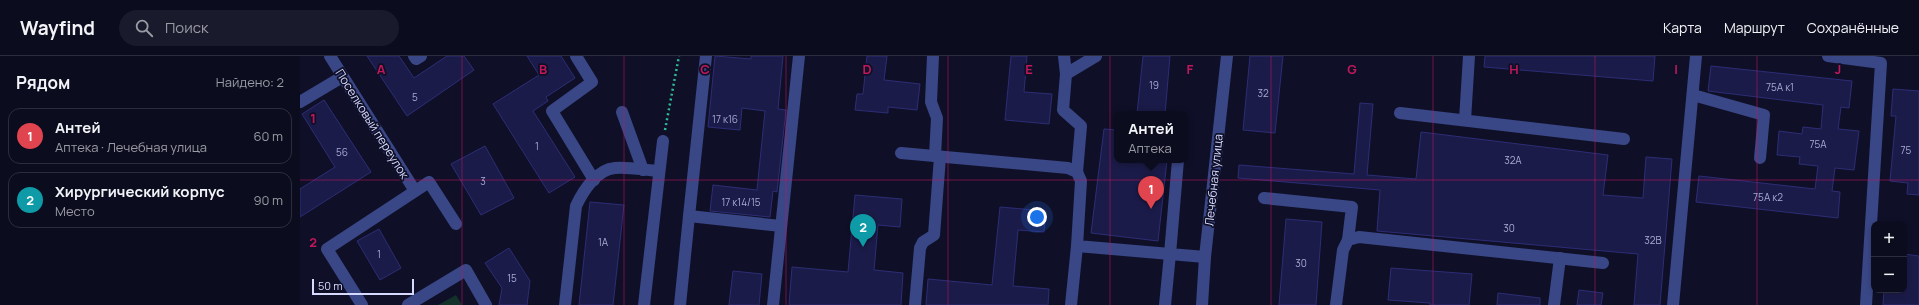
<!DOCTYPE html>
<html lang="ru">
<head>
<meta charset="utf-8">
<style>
	:root { --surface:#0b0c1e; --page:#191a2b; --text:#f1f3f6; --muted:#9a9ba4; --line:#2b2c3c; --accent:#02ffe4 }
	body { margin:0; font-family:Manrope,sans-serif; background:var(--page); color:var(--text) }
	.controls { position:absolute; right:12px; bottom:12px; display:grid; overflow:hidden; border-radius:8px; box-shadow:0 2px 6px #0003 }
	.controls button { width:36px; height:36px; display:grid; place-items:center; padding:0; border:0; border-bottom:1px solid var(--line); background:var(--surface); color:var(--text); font:20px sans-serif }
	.scale { position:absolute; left:12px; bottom:10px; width:102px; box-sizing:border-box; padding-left:4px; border:2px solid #d6daff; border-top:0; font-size:11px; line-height:14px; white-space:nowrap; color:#d6daff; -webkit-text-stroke:3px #0f1028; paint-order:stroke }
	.you { position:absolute; left:737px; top:161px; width:14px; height:14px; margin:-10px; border:3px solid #fff; border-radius:50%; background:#1a73e8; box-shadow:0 0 0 6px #1a73e833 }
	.badge { display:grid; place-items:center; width:26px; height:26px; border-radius:50%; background:var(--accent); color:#fff; font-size:13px; font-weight:700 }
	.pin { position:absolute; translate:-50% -33px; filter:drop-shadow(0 1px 2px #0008) }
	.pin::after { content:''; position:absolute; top:21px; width:14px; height:12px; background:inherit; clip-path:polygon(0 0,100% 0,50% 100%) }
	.popup { position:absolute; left:814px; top:55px; width:74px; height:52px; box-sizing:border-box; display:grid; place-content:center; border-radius:8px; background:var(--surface); filter:drop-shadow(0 1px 3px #0005); font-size:13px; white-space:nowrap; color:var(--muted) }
	.popup b { font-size:15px; color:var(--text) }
	.popup::after { content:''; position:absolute; left:50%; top:100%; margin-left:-8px; border:8px solid transparent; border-top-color:var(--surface) }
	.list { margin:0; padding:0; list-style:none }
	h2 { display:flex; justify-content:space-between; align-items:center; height:52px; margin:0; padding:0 16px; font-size:17px }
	h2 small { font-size:13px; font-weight:400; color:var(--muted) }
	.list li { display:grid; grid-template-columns:26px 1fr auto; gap:12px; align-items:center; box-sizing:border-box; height:56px; margin:0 8px 8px; padding:0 8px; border:1px solid var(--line); border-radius:12px }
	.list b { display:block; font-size:15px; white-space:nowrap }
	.list p { margin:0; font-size:13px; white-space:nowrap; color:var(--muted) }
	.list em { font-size:13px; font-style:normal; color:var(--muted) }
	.icon { flex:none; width:22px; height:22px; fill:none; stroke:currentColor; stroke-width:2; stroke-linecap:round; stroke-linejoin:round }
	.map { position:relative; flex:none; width:1619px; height:249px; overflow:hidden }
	header { display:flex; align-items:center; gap:24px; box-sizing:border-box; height:56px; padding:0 20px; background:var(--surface); border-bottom:1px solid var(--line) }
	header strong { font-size:19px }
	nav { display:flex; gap:22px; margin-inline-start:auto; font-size:14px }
	.search { width:280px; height:36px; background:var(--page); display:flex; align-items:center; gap:10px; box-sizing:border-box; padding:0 14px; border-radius:22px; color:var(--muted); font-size:15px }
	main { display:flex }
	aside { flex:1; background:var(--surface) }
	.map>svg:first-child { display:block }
	.green { fill:#12322a }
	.building { fill:#1b1b49; stroke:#2d2d75 }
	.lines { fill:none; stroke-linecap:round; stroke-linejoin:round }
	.path { stroke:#2ebb95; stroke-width:2.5; stroke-dasharray:2 3; stroke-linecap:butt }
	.minor { stroke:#3a4787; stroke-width:12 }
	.grid { fill:none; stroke:#c2185b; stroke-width:1; stroke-opacity:0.55 }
	.labels { text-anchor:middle; stroke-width:3.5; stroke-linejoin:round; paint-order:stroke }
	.number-label { font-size:10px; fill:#a7aad2 }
	.street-label { font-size:12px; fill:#d6daff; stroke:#0f1028 }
	.grid-label { font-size:13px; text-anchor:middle; font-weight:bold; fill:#c2185b; stroke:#0f1028; stroke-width:3.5; stroke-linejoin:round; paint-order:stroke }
</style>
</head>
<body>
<header>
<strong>Wayfind</strong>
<div class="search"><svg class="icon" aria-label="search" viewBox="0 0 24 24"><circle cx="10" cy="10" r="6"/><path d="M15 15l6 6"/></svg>Поиск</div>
<nav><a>Карта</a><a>Маршрут</a><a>Сохранённые</a></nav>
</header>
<main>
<aside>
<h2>Рядом<small>Найдено: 2</small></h2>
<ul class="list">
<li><span class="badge" style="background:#e0444e">1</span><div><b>Антей</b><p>Аптека · Лечебная улица</p></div><em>60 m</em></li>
<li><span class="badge" style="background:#0f9aa8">2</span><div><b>Хирургический корпус</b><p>Место</p></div><em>90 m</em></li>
</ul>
</aside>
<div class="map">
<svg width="1619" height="249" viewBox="0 0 1619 249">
	<rect width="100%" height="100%" fill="#0f1028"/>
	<path class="green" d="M156 239 162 249H138Z"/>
	<g class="building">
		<path d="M67 0H99L114 22 147 0H164L174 14 107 60Z"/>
		<path d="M227 0H261L275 22 246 41 248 45 233 55 275 121 249 137 193 48 239 19Z"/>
		<path d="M415 0 451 3V0H483L478 53 486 54 477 136 473 135 470 161 410 155 413 129 457 134 465 55 442 52 440 74 408 71Z"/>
		<path d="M567 0H587L584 24 620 28 617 54 588 51V57L555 54 557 38H563Z"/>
		<path d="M711 0H727L724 36 752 38 749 68 705 64Z"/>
		<path d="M843 0H870L865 58H837Z"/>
		<path d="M950 0H983L975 77 943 74Z"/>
		<path d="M1185 0H1355L1353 25 1184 11Z"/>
		<path d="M1411 10 1552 25 1549 52 1541 51 1538 73 1559 75 1554 114 1535 112 1532 135 1540 136 1538 162 1396 146 1399 120 1515 133 1518 110 1499 108 1500 101 1477 99 1479 75 1502 78 1503 71 1521 73 1523 49 1408 35Z"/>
		<path d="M1593 33 1619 35V139L1607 138 1608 127 1590 125 1596 60H1591Z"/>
		<path d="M24 44 71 116 0 161V133L35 111 2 58Z"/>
		<path d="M1060 47 1073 48 1067 119 1116 123 1121 76 1308 99 1303 139 1343 142 1346 101 1372 103 1360 249H1334L1338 198 1077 175 1080 134 938 122 939 109 1054 118Z"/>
		<path d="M804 73 817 74V104H867L858 185 791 177Z"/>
		<path d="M185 90 214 142 181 159 151 108Z"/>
		<path d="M555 139 602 143 600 171 578 169 574 214 603 217 601 249H489L492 211 548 216Z"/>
		<path d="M290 146 324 149 313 249H279Z"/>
		<path d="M700 151 746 155 744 176 718 174 713 230 749 233 748 249H626L628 223 692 229Z"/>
		<path d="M986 163 1022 166 1016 249H979Z"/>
		<path d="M79 173 101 212 80 224 57 185Z"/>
		<path d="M209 192 230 225 227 249H199L202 232 185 207Z"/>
		<path d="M1604 198 1619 200V249H1583L1584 234H1604Z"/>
		<path d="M1091 212 1172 218 1169 249H1130V247L1088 244Z"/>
		<path d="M433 215 462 218 459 249H429Z"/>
		<path d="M1279 234 1303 237 1301 249H1277Z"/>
		<path d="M1198 237 1240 242V249H1197Z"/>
	</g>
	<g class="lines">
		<path class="path" d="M365 74 379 0"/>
		<g class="minor">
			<path d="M30 0 115 135"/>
			<path d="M114 0 116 3 121 0"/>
			<path d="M276 0 292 26 252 55 294 124"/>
			<path d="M633 0 631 46 637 62 635 100"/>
			<path d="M764 0 766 18 763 54 781 70 777 116"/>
			<path d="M1528 0 1581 7 1566 249"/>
			<path d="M766 18 796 0"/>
			<path d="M1393 39 1464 59 1460 102"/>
			<path d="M0 46 42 21"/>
			<path d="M322 56 343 114"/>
			<path d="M1100 57 1324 83"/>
			<path d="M1165 64 1169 0"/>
			<path d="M601 97 768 112 777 116 781 125 777 190 870 198 865 249"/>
			<path d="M878 104 870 198 905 201"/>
			<path d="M964 142 1052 151 1048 184"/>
			<path d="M389 160 406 0"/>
			<path d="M62 249 27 193 129 126 156 168"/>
			<path d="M108 249 166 214 186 249"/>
			<path d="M265 249 276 150C283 135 297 113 315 112 329 111 345 114 359 115"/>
			<path d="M344 249 363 85"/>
			<path d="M380 249 389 160 481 170"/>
			<path d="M473 249 499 0"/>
			<path d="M615 249 620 192 623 186 634 179 640 101"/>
			<path d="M771 249 777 190"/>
			<path d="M902 249 905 201 927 0"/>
			<path d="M1036 249 1043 194 1048 184 1059 181 1303 207"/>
			<path d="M1254 249 1260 202"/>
			<path d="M1373 249 1396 0"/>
		</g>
	</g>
	<path class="grid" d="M162 0V249M324 0V249M486 0V249M648 0V249M810 0V249M971 0V249M1133 0V249M1295 0V249M1457 0V249M0 124H1619"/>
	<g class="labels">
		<g class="number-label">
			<text x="854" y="33">19</text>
			<text x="1480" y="35">75А к1</text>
			<text x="963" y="41">32</text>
			<text x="115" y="45">5</text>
			<text x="425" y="67">17 к16</text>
			<text x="1518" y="92">75А</text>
			<text x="237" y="94">1</text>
			<text x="1606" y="98">75</text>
			<text x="42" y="100">56</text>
			<text x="1213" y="108">32А</text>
			<text x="183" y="129">3</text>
			<text x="1468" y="145">75А к2</text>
			<text x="441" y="150">17 к14/15</text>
			<text x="1209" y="176">30</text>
			<text x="1353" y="188">32В</text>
			<text x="303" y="190">1А</text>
			<text x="79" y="202">1</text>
			<text x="1001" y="211">30</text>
			<text x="212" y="226">15</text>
		</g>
		<g class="street-label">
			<text transform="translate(72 68) rotate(58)" y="4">Поселковый переулок</text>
			<text transform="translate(914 124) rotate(-84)" y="4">Лечебная улица</text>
		</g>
	</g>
	<g class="grid-label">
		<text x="81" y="18">A</text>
		<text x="243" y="18">B</text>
		<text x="405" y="18">C</text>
		<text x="567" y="18">D</text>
		<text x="729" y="18">E</text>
		<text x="890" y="18">F</text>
		<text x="1052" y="18">G</text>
		<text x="1214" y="18">H</text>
		<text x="1376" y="18">I</text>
		<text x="1538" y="18">J</text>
		<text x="13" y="67">1</text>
		<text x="13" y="191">2</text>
	</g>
</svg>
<div class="controls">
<button>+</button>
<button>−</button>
</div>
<div class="scale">50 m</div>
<div class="you"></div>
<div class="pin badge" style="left:851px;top:153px;background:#e0444e">1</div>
<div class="popup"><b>Антей</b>Аптека</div>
<div class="pin badge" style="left:563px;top:191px;background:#0f9aa8">2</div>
</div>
</main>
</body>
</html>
